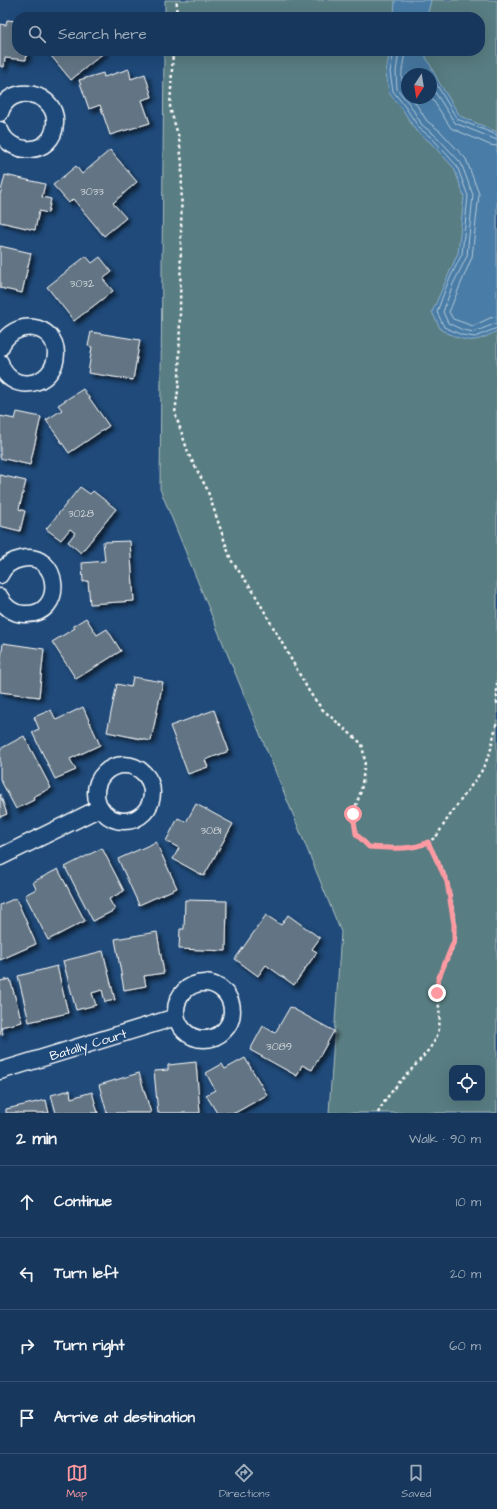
<!DOCTYPE html>
<html lang="en">
<head>
<meta charset="utf-8">
<style>
	:root { --surface:#17385c; --page:#203f62; --text:#f1f3f6; --muted:#9eacbb; --line:#365272; --accent:#ff9aa2 }
	body { margin:0; font-family:"Architects Daughter",sans-serif; background:var(--page); color:var(--text) }
	.controls { position:absolute; right:12px; bottom:12px; display:grid; overflow:hidden; border-radius:8px; box-shadow:0 4px 16px #0002 }
	.controls button { width:36px; height:36px; display:grid; place-items:center; padding:0; border:0; border-bottom:1px solid var(--line); background:var(--surface); color:var(--text); font:20px sans-serif }
	.compass { position:absolute; left:401px; top:68px; width:36px; height:36px; border-radius:50%; background:var(--surface); box-shadow:0 4px 16px #0002; rotate:192deg }
	.stop { position:absolute; width:12px; height:12px; margin:-9px; border:3px solid #ff9aa2; border-radius:50%; background:#fff }
	.stop.end { background:#ff9aa2; border-color:#fff; box-shadow:0 1px 4px #0008 }
	.list { margin:0; padding:0; list-style:none }
	h2 { display:flex; justify-content:space-between; align-items:center; height:52px; margin:0; padding:0 16px; font-size:17px }
	h2 small { font-size:13px; font-weight:400; color:var(--muted) }
	.list li { display:grid; grid-template-columns:26px 1fr auto; gap:12px; align-items:center; box-sizing:border-box; height:72px; padding:0 16px; border-top:1px solid var(--line) }
	.list b { display:block; font-size:15px; white-space:nowrap }
	.list em { font-size:13px; font-style:normal; color:var(--muted) }
	.icon { flex:none; width:22px; height:22px; fill:none; stroke:currentColor; stroke-width:2; stroke-linecap:round; stroke-linejoin:round }
	.map { position:relative; flex:none; width:497px; height:1113px; overflow:hidden }
	.search { position:absolute; background:var(--surface); box-shadow:0 4px 16px #0002; left:12px; right:12px; top:12px; height:44px; display:flex; align-items:center; gap:10px; box-sizing:border-box; padding:0 14px; border-radius:16px; color:var(--muted); font-size:15px }
	.sheet { height:340px; background:var(--surface) }
	nav { display:flex; justify-content:space-around; align-items:center; box-sizing:border-box; height:56px; border-top:1px solid var(--line); background:var(--surface); font-size:11px; color:var(--muted) }
	nav a { display:grid; justify-items:center; gap:2px }
	nav .on { color:var(--accent) }
	.map>svg:first-child { display:block }
	.green { fill:#597d82; stroke:#acbec0; fill-rule:evenodd }
	.water { fill:#487ca6; stroke:#91b0ca; fill-rule:evenodd }
	.lines { fill:none; stroke-linecap:round; stroke-linejoin:round }
	.shore { stroke:#b6cbdb; stroke-width:1 }
	.building { fill:#647584; stroke:#fff; filter:url(#shadow) }
	.street-casing { stroke:#fff; stroke-width:19 }
	.path { stroke:#fff; stroke-width:2.5; stroke-dasharray:3 3; stroke-linecap:butt }
	.street { stroke:#1f4a7a; stroke-width:16 }
	.route { stroke:#ff9aa2; stroke-width:5 }
	.labels { text-anchor:middle; stroke-width:3; stroke-linejoin:round; paint-order:stroke }
	.number-label { font-size:11px; fill:#d8dce0 }
	.street-label { font-size:13px; fill:#fff; stroke:#1f4a7a }
</style>
</head>
<body>
<div class="map">
<svg width="497" height="1113" viewBox="0 0 497 1113">
	<defs>
		<filter id="shadow"><feDropShadow dx="3.5" dy="3.5" stdDeviation="2" flood-color="#0009"/></filter>
	</defs>
	<rect width="100%" height="100%" fill="#1f4a7a"/>
	<filter id="ink" filterUnits="userSpaceOnUse"><feTurbulence type="fractalNoise" baseFrequency=".025" numOctaves="2"/><feDisplacementMap in="SourceGraphic" scale="8" xChannelSelector="R" yChannelSelector="G"/><feConvolveMatrix kernelMatrix="1 2 1 2 8 2 1 2 1" color-interpolation-filters="sRGB"/></filter>
	<g filter="url(#ink)">
		<path class="green" d="M165 0H497V1113H329L341 932 160 489 164 51H480V17H165ZM407 74H431V98H407ZM452 1068H482V1098H452Z"/>
		<g class="water">
			<path d="M395 0H431L427 17H394Z"/>
			<path d="M390 51H423L440 84 460 116 497 132V331C472 345 466 342 441 330L432 312 458 253 464 196 454 168 430 142 416 131 403 110 389 93 386 72ZM407 74H431V98H407Z"/>
		</g>
		<g class="lines">
			<g class="shore">
				<path d="M394 51 390 72 393 91 406 108 419 128 433 139 457 166 468 196 462 254 448 282 437 312 444 327 462 335 475 337 497 328"/>
				<path d="M399 51 396 72 397 89 410 105 422 125 436 136 461 163 473 195 467 256 453 284 443 312 448 323 463 330 474 332 497 323"/>
				<path d="M405 51C404 64 397 80 407 91"/>
				<path d="M431 75 457 119 497 135"/>
				<path d="M431 86 455 123 497 140"/>
				<path d="M431 97 451 128 490 145 497 146"/>
				<path d="M412 98 427 121 440 131 466 159 479 194 472 257 449 312 453 319 473 326 490 318 497 317"/>
			</g>
		</g>
		<g class="building">
			<path d="M7 20 17 21V51H27L26 60 5 58 4 67 0 66V24L6 25Z"/>
			<path d="M47 51H106L71 80Z"/>
			<path d="M129 69 131 79 145 74 152 97 142 100 150 123 110 135 100 105 89 109 79 80 103 73 104 77Z"/>
			<path d="M110 150 137 182 113 203 126 218 104 236 73 199 69 203 53 185 76 166 82 174Z"/>
			<path d="M5 175 45 184 42 197 51 199 48 213 39 211 35 230 0 222V195Z"/>
			<path d="M0 246 31 253 22 293 0 288Z"/>
			<path d="M86 256 92 263 100 257 112 272 103 279 113 291 74 321 47 287Z"/>
			<path d="M91 332 140 340 133 380 88 373 92 347 88 346Z"/>
			<path d="M83 389 109 426 69 453 46 420 62 410 58 405Z"/>
			<path d="M17 412 41 417 30 465 0 458V416L15 419Z"/>
			<path d="M0 475 26 481 19 509 25 511 20 531 0 526Z"/>
			<path d="M80 487 90 494 93 491 116 509 81 553 68 542 75 533 70 529 61 540 46 529Z"/>
			<path d="M130 541 134 601 90 604 88 581 83 582 82 563 105 561 103 542Z"/>
			<path d="M86 618 97 635 107 629 121 651 76 679 52 642 75 628 73 626Z"/>
			<path d="M3 643 44 649 39 697 0 692V667Z"/>
			<path d="M133 677 163 682 151 741 107 732 117 684 131 687Z"/>
			<path d="M83 707 100 745 70 759 76 770 55 779 32 732 39 729 34 717 51 710 56 720Z"/>
			<path d="M214 710 229 751 205 760 208 767 188 774 170 726Z"/>
			<path d="M24 736 51 788 33 797 34 800 16 809 0 779V749Z"/>
			<path d="M0 794 7 814 0 817Z"/>
			<path d="M196 804 233 824 204 876 173 859 179 848 166 841 178 818 186 822Z"/>
			<path d="M156 842 177 888 139 905 118 859Z"/>
			<path d="M102 848 124 891 109 899 115 910 93 921 65 867Z"/>
			<path d="M58 869 85 921 48 940 25 895 36 889 33 882Z"/>
			<path d="M16 898 36 944 0 960V905Z"/>
			<path d="M185 900 227 901 226 951 179 949 180 929H184Z"/>
			<path d="M266 915 281 925 288 915 320 938 312 949 317 952 294 985 266 965 258 976 235 959Z"/>
			<path d="M157 932 164 973 144 976 146 986 124 990 115 939Z"/>
			<path d="M103 951 115 1000 105 1002 102 990 92 993 96 1005 76 1010 63 961Z"/>
			<path d="M57 966 68 1013 29 1022 18 976Z"/>
			<path d="M10 979 22 1022 1 1027 3 1034 0 1035V981Z"/>
			<path d="M290 1007 334 1031 312 1070 302 1065 297 1076 250 1050 263 1026 275 1033Z"/>
			<path d="M245 1058 267 1095 235 1113H217L206 1095 215 1090 206 1073 222 1064 225 1069Z"/>
			<path d="M196 1062 200 1113H158L154 1071 168 1070V1065Z"/>
			<path d="M139 1073 151 1113H107L99 1085Z"/>
			<path d="M70 1090 71 1098 92 1092 98 1113H56L51 1095Z"/>
			<path d="M46 1100 49 1113H6V1109Z"/>
		</g>
		<g class="lines">
			<g class="street-casing">
				<g id="street">
					<path d="M0 113C9 81 58 92 55 124 53 156 10 157 0 130"/>
					<path d="M0 348C13 317 56 323 56 354 55 388 8 395 0 362"/>
					<path d="M0 575C4 566 11 561 21 559 60 549 67 617 24 614 14 614 4 607 0 597"/>
					<circle cx="124" cy="793" r="28"/>
					<path d="M0 857 100 808"/>
					<circle cx="204" cy="1011" r="28"/>
					<path d="M0 1071 176 1017"/>
				</g>
			</g>
			<g class="path">
				<path d="M176 17 177 0"/>
				<path d="M173 51 170 108 179 138 182 163 179 383 175 413 189 455 207 489 231 560 253 591 310 693 322 709 362 744 365 762 361 791 353 814 356 833 369 847 406 848 423 845 436 837 448 818 481 772 490 753 497 721"/>
				<path d="M497 683V706"/>
				<path d="M378 1113C393 1083 417 1068 434 1042 445 1024 436 1002 438 982 439 967 453 955 454 940 456 925 451 898 447 883 444 869 434 855 428 842"/>
			</g>
			<use href="#street" class="street"/>
		</g>
	</g>
	<g class="lines" filter="url(#ink)">
		<path class="route" d="M353 814 356 834 369 847C388 848 411 851 428 842L447 882 454 924V941L438 980 437 993"/>
	</g>
	<g class="labels">
		<g class="number-label">
			<text x="92" y="195">3033</text>
			<text x="82" y="287">3032</text>
			<text x="81" y="517">3028</text>
			<text x="211" y="834">3081</text>
			<text x="279" y="1050">3089</text>
		</g>
		<g class="street-label">
			<text transform="translate(88 1044) rotate(-17)" y="5">Batally Court</text>
		</g>
	</g>
</svg>
<div class="controls">
<button><svg class="icon" aria-label="locate" viewBox="0 0 24 24"><circle cx="12" cy="12" r="6"/><path d="M12 2v4M12 18v4M2 12h4M18 12h4"/></svg></button>
</div>
<svg class="compass" viewBox="-18 -18 36 36"><path d="M0-13l5 13h-10z" fill="#e53935"/><path d="M0 13l5-13h-10z" fill="#9eacbb"/></svg>
<div class="stop" style="left:353px;top:814px"></div>
<div class="stop end" style="left:437px;top:993px"></div>
<div class="search"><svg class="icon" aria-label="search" viewBox="0 0 24 24"><circle cx="10" cy="10" r="6"/><path d="M15 15l6 6"/></svg>Search here</div>
</div>
<section class="sheet">
<h2>2 min<small>Walk · 90 m</small></h2>
<ul class="list">
<li><svg class="icon" aria-label="ahead" viewBox="0 0 24 24"><path d="M12 20V5M6 11l6-6 6 6"/></svg><div><b>Continue</b></div><em>10 m</em></li>
<li><svg class="icon" aria-label="left" viewBox="0 0 24 24"><path d="M17 20v-9H6M10 6l-5 5 5 5"/></svg><div><b>Turn left</b></div><em>20 m</em></li>
<li><svg class="icon" aria-label="right" viewBox="0 0 24 24"><path d="M7 20v-9h11M14 6l5 5-5 5"/></svg><div><b>Turn right</b></div><em>60 m</em></li>
<li><svg class="icon" aria-label="arrive" viewBox="0 0 24 24"><path d="M6 21V4h12l-3 4 3 4H6"/></svg><div><b>Arrive at destination</b></div></li>
</ul>
</section>
<nav>
<a class="on"><svg class="icon" aria-label="map" viewBox="0 0 24 24"><path d="M3 6l6-2 6 2 6-2v14l-6 2-6-2-6 2zM9 4v14M15 6v14"/></svg>Map</a>
<a><svg class="icon" aria-label="directions" viewBox="0 0 24 24"><path d="M12 3l9 9-9 9-9-9zM9 14v-3h6M13 9l2 2-2 2"/></svg>Directions</a>
<a><svg class="icon" aria-label="saved" viewBox="0 0 24 24"><path d="M7 4h10v16l-5-4-5 4z"/></svg>Saved</a>
</nav>
</body>
</html>
